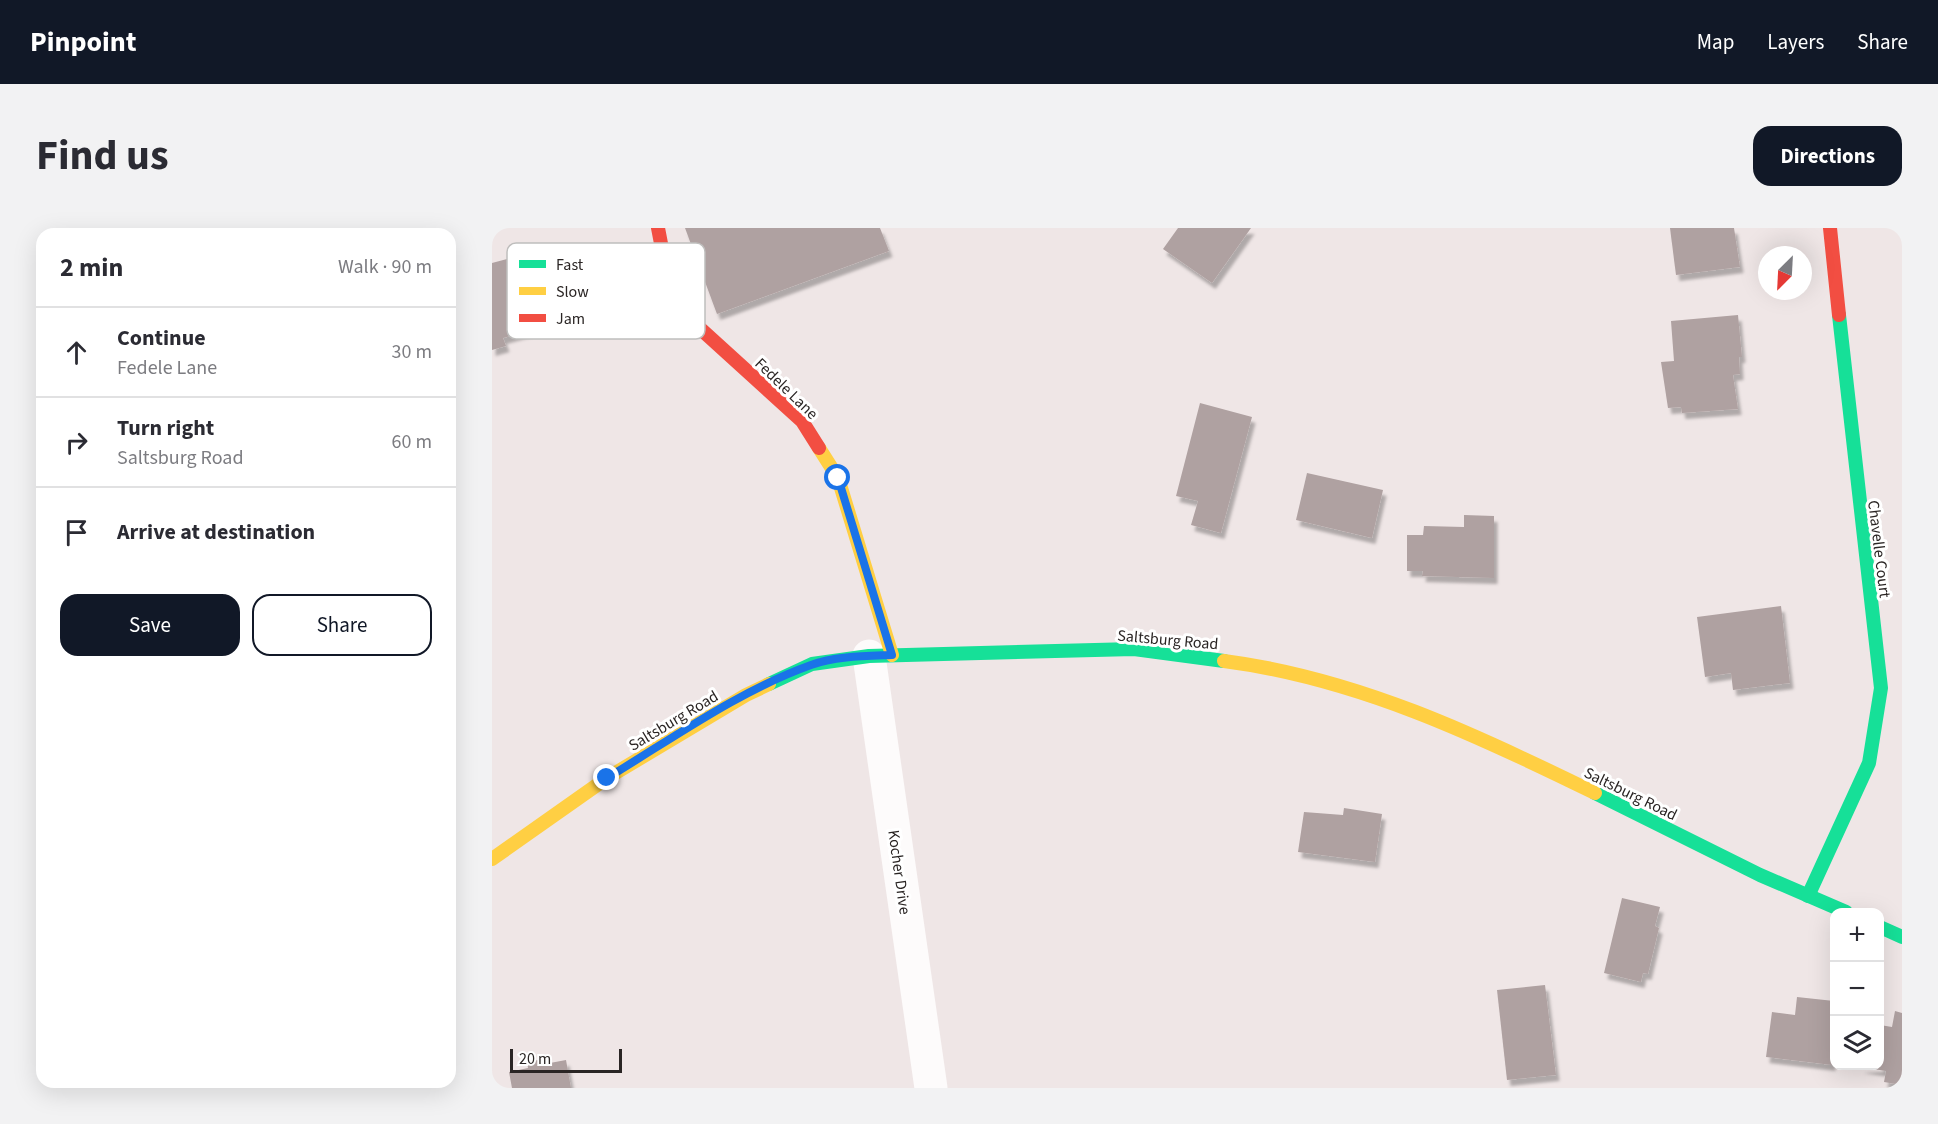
<!DOCTYPE html>
<html lang="en">
<head>
<meta charset="utf-8">
<style>
	:root { --surface:#fff; --page:#f2f2f3; --text:#2b2b33; --muted:#7c7c81; --line:#e1e1e2; --accent:#111827 }
	body { margin:0; font-family:"Source Sans 3",sans-serif; background:var(--page); color:var(--text) }
	.controls { position:absolute; right:18px; bottom:18px; display:grid; overflow:hidden; border-radius:12px; box-shadow:0 6px 24px #0002 }
	.controls button { width:54px; height:54px; display:grid; place-items:center; padding:0; border:0; border-bottom:2px solid var(--line); background:var(--surface); color:var(--text); font:30px sans-serif }
	.compass { position:absolute; left:1266px; top:18px; width:54px; height:54px; border-radius:50%; background:var(--surface); box-shadow:0 6px 24px #0002; rotate:204deg }
	.scale { position:absolute; left:18px; bottom:15px; width:112px; box-sizing:border-box; padding-left:6px; border:3px solid #2a2524; border-top:0; font-size:16px; line-height:21px; white-space:nowrap; color:#2a2524; -webkit-text-stroke:4px #fff; paint-order:stroke }
	.stop { position:absolute; width:18px; height:18px; margin:-14px; border:4px solid #1a73e8; border-radius:50%; background:#fff }
	.stop.end { background:#1a73e8; border-color:#fff; box-shadow:0 2px 6px #0008 }
	.list { margin:0; padding:0; list-style:none }
	h2 { display:flex; justify-content:space-between; align-items:center; height:78px; margin:0; padding:0 24px; font-size:26px }
	h2 small { font-size:20px; font-weight:400; color:var(--muted) }
	.list li { display:grid; grid-template-columns:39px 1fr auto; gap:18px; align-items:center; box-sizing:border-box; height:90px; padding:0 24px; border-top:2px solid var(--line) }
	.list b { display:block; font-size:22px; white-space:nowrap }
	.list p { margin:0; font-size:20px; white-space:nowrap; color:var(--muted) }
	.list em { font-size:20px; font-style:normal; color:var(--muted) }
	.actions { display:flex; gap:12px; padding:18px 24px }
	.actions a { flex:1; padding:14px 0; border:2px solid var(--accent); border-radius:18px; text-align:center; font-size:21px; color:var(--accent) }
	.actions .main { background:var(--accent); color:#fff }
	.icon { flex:none; width:33px; height:33px; fill:none; stroke:currentColor; stroke-width:2; stroke-linecap:round; stroke-linejoin:round }
	.map { position:relative; flex:none; width:1410px; height:860px; overflow:hidden; border-radius:18px }
	header { display:flex; align-items:center; gap:36px; box-sizing:border-box; height:84px; padding:0 30px; background:var(--accent); color:#fff }
	header strong { font-size:28px }
	nav { display:flex; gap:33px; margin-inline-start:auto; font-size:21px }
	.intro { display:flex; align-items:center; justify-content:space-between; box-sizing:border-box; height:144px; padding:0 36px }
	h1 { margin:0; font-size:42px }
	.button { padding:15px 27px; border-radius:18px; background:var(--accent); color:#fff; font-size:21px; font-weight:700 }
	main { display:flex; gap:36px; padding:0 36px }
	aside { flex:1; background:var(--surface); border-radius:18px; box-shadow:0 6px 24px #0002 }
	.map>svg:first-child { display:block }
	.building { fill:#afa1a1; filter:url(#shadow) }
	.lines { fill:none; stroke-linecap:round; stroke-linejoin:round }
	.street { stroke:#fdfbfb; stroke-width:33 }
	.fast { stroke:#16e098; stroke-width:14 }
	.slow { stroke:#ffcf43; stroke-width:14 }
	.jam { stroke:#f24e42; stroke-width:14 }
	.route { stroke:#1a73e8; stroke-width:8 }
	.labels { text-anchor:middle; stroke-width:6; stroke-linejoin:round; paint-order:stroke }
	.street-label { font-size:16px; fill:#2a2524; stroke:#fff }
	.key { fill:#fff; stroke:#bfbebd; stroke-width:1.5 }
	.key-label { font-size:16px; fill:#2a2524 }
</style>
</head>
<body>
<header>
<strong>Pinpoint</strong>
<nav><a>Map</a><a>Layers</a><a>Share</a></nav>
</header>
<div class="intro"><h1>Find us</h1><a class="button">Directions</a></div>
<main>
<aside>
<h2>2 min<small>Walk · 90 m</small></h2>
<ul class="list">
<li><svg class="icon" aria-label="ahead" viewBox="0 0 24 24"><path d="M12 20V5M6 11l6-6 6 6"/></svg><div><b>Continue</b><p>Fedele Lane</p></div><em>30 m</em></li>
<li><svg class="icon" aria-label="right" viewBox="0 0 24 24"><path d="M7 20v-9h11M14 6l5 5-5 5"/></svg><div><b>Turn right</b><p>Saltsburg Road</p></div><em>60 m</em></li>
<li><svg class="icon" aria-label="arrive" viewBox="0 0 24 24"><path d="M6 21V4h12l-3 4 3 4H6"/></svg><div><b>Arrive at destination</b></div></li>
</ul>
<div class="actions"><a class="main">Save</a><a>Share</a></div>
</aside>
<div class="map">
<svg width="1410" height="860" viewBox="0 0 1410 860">
	<defs>
		<filter id="shadow"><feDropShadow dx="3.5" dy="6" stdDeviation="1.5" flood-color="#0004"/></filter>
	</defs>
	<rect width="100%" height="100%" fill="#efe6e6"/>
	<g class="building">
		<path d="M193 0H388L397 23 225 86Z"/>
		<path d="M686 0H759L720 55 671 21Z"/>
		<path d="M1178 0H1242L1248 39 1184 47Z"/>
		<path d="M15 31 19 48 55 38 70 94 11 110 14 118 0 122V35Z"/>
		<path d="M1246 87 1250 129H1247L1248 146 1241 147 1246 181 1190 185 1189 179 1176 180 1169 134 1182 133 1179 93Z"/>
		<path d="M708 175 760 189 729 305 699 297 706 273 684 268Z"/>
		<path d="M815 245 891 262 880 310 804 292Z"/>
		<path d="M972 287 1002 288V350L930 348 931 343H915V307H931L932 298 972 299Z"/>
		<path d="M1289 378 1298 455 1241 462 1239 445 1213 449 1205 389Z"/>
		<path d="M852 580 890 586 883 634 806 624 812 584 851 587Z"/>
		<path d="M1130 670 1168 679 1163 698 1167 700 1156 746 1151 745 1149 754 1112 745Z"/>
		<path d="M1053 757 1064 847 1015 852 1005 762Z"/>
		<path d="M1305 769 1342 773 1340 837 1274 829 1280 784 1303 787Z"/>
		<path d="M1403 783 1410 785V857L1392 854 1394 843 1368 839 1388 838V797L1400 799Z"/>
		<path d="M57 830 58 835 74 832 79 860H20L17 844 36 840 35 834Z"/>
	</g>
	<g class="lines">
		<path class="street" d="M377 428 439 860"/>
		<g class="fast">
			<path d="M277 456 320 436 377 428 642 421 732 433"/>
			<path d="M1103 565 1268 647 1354 684"/>
			<path d="M1316 668 1377 535 1389 460 1347 87"/>
			<path d="M1388 699 1410 709"/>
		</g>
		<g class="slow">
			<path d="M327 220 346 250 400 427"/>
			<path d="M732 433C864 450 985 507 1103 565"/>
			<path d="M0 631 115 550 254 467 277 456"/>
		</g>
		<g class="jam">
			<path d="M166 0 172 31 201 94 310 193 327 220"/>
			<path d="M1338 0 1347 87"/>
		</g>
	</g>
	<g class="lines">
		<path class="route" d="M115 550C180 511 246 463 319 437 343 428 375 428 400 427L346 250"/>
	</g>
	<g class="labels">
		<g class="street-label">
			<text transform="translate(295 160) rotate(44)" y="6">Fedele Lane</text>
			<text transform="translate(1388 321) rotate(83)" y="6">Chavelle Court</text>
			<text transform="translate(676 411) rotate(5)" y="6">Saltsburg Road</text>
			<text transform="translate(181 492) rotate(-31)" y="6">Saltsburg Road</text>
			<text transform="translate(1139 565) rotate(26)" y="6">Saltsburg Road</text>
			<text transform="translate(408 644) rotate(82)" y="6">Kocher Drive</text>
		</g>
	</g>
	<rect x="15" y="15" width="198" height="96" rx="9" class="key"/>
	<rect x="27" y="32" width="27" height="8" fill="#16e098"/>
	<rect x="27" y="59" width="27" height="8" fill="#ffcf43"/>
	<rect x="27" y="86" width="27" height="8" fill="#f24e42"/>
	<g class="key-label">
		<text x="64" y="42">Fast</text>
		<text x="64" y="69">Slow</text>
		<text x="64" y="96">Jam</text>
	</g>
</svg>
<div class="controls">
<button>+</button>
<button>−</button>
<button><svg class="icon" aria-label="layers" viewBox="0 0 24 24"><path d="M12 4l9 5-9 5-9-5zM3 14l9 5 9-5"/></svg></button>
</div>
<svg class="compass" viewBox="-18 -18 36 36"><path d="M0-13l5 13h-10z" fill="#e53935"/><path d="M0 13l5-13h-10z" fill="#7c7c81"/></svg>
<div class="scale">20 m</div>
<div class="stop" style="left:346px;top:250px"></div>
<div class="stop end" style="left:115px;top:550px"></div>
</div>
</main>
</body>
</html>
